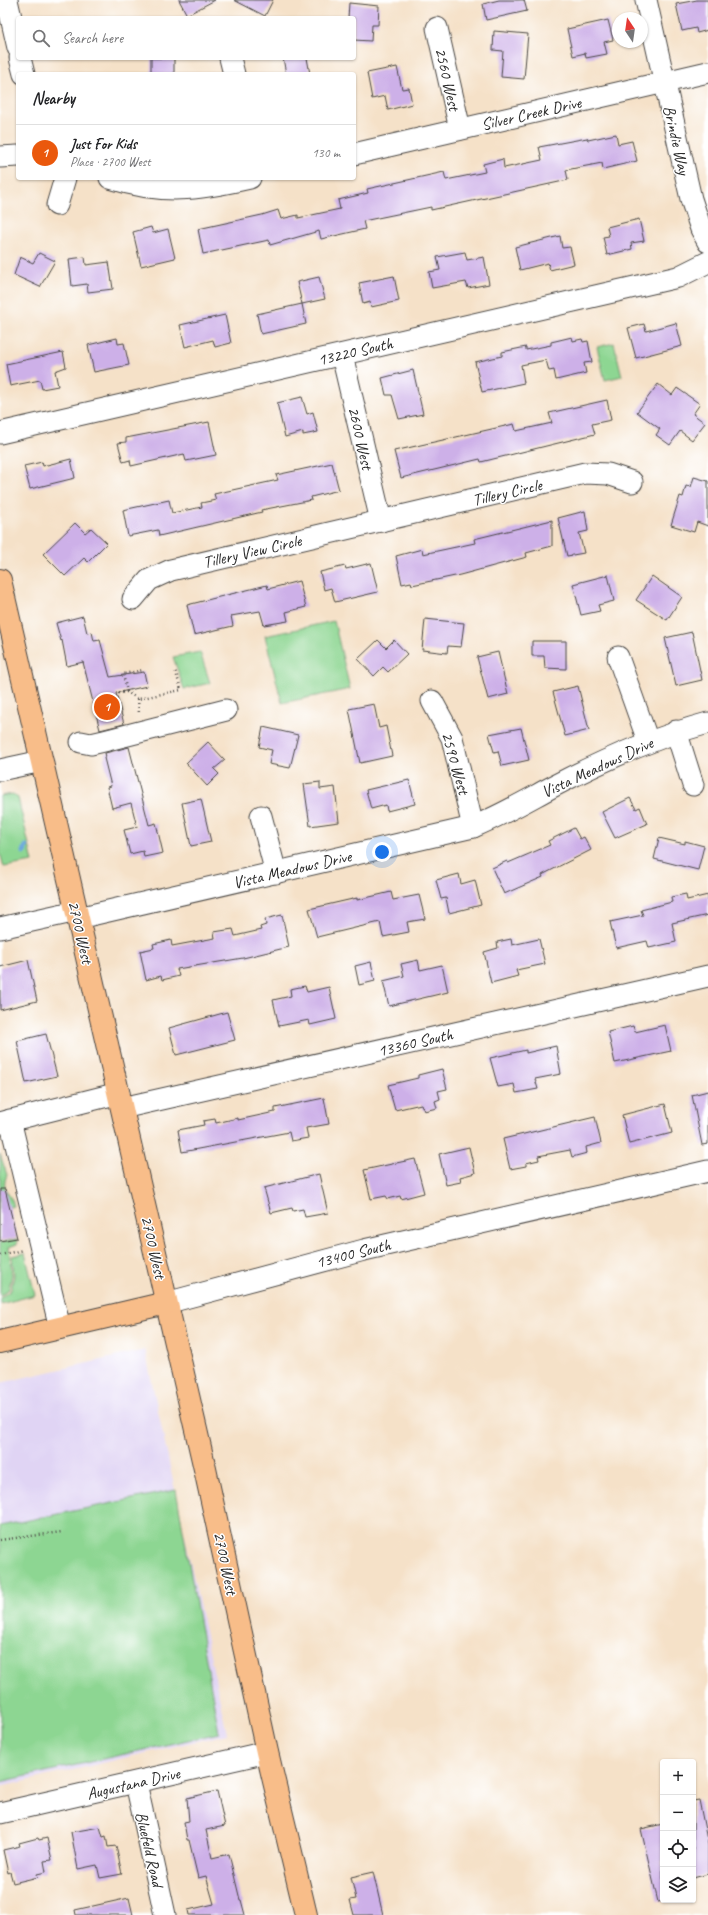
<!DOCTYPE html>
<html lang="en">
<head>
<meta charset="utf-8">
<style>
	:root { --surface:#fff; --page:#f2f2f2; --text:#202124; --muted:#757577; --line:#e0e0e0; --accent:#ea580c }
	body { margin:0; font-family:Caveat,sans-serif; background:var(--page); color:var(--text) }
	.controls { position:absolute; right:12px; bottom:12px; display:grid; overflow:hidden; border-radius:4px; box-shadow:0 1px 3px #0004 }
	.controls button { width:36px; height:36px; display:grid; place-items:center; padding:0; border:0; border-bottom:1px solid var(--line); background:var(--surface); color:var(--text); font:20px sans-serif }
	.compass { position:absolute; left:612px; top:12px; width:36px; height:36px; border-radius:50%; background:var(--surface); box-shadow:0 1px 3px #0004; rotate:347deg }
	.you { position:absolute; left:382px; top:852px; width:14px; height:14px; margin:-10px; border:3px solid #fff; border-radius:50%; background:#1a73e8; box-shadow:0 0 0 6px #1a73e833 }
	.badge { display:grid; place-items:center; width:26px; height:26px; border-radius:50%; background:var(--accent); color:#fff; font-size:13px; font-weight:700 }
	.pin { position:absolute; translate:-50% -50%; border:2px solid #fff; box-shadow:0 1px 4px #0006 }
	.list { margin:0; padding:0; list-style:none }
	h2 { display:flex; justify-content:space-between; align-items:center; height:52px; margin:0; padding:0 16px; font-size:17px }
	h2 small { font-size:13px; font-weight:400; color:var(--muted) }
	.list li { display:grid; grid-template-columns:26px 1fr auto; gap:12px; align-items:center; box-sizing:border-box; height:56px; padding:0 16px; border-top:1px solid var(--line) }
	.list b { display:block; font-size:15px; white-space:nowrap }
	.list p { margin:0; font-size:13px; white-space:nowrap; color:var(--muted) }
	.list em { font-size:13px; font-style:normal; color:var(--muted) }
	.icon { flex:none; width:22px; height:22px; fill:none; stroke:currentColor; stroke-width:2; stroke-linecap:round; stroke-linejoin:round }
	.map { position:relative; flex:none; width:708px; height:1915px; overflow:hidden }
	.search { position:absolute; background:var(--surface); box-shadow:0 1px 3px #0004; left:16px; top:16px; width:340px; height:44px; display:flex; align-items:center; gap:10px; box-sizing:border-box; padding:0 14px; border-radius:4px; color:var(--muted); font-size:15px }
	.panel { position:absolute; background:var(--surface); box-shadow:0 1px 3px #0004; left:16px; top:72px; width:340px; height:108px; border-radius:4px }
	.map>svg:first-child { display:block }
	.built { fill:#e0d4f4 }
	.green { fill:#8dd692; stroke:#5c805e }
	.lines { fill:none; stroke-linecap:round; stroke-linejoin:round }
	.stream { stroke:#6ca7dd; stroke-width:5 }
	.building { fill:#cdb0e8 }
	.minor-casing { stroke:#494643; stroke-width:23 }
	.major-casing { stroke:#494643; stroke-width:24 }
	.path { stroke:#494643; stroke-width:2.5; stroke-dasharray:1 3; stroke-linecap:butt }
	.minor { stroke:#fff; stroke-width:21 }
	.major { stroke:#f8bd89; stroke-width:22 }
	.labels { text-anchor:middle; stroke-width:3; stroke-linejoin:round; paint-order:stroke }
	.street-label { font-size:17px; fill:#2b2b2b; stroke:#fff }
</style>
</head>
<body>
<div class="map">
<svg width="708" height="1915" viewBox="0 0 708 1915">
	<rect width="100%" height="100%" fill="#fff"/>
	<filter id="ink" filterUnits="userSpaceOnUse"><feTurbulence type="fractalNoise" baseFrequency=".025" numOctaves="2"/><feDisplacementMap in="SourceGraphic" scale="8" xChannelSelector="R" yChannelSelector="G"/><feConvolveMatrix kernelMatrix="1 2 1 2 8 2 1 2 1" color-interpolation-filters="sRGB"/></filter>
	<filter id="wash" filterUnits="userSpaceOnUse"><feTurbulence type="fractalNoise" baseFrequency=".012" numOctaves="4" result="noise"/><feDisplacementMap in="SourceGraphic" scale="16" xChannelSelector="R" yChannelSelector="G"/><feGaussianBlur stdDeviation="0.9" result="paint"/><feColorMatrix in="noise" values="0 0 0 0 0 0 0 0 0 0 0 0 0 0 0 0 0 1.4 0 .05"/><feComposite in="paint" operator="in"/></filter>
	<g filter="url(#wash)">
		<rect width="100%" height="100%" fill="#f5e1c8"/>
		<path class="built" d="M145 1350 227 1734 0 1787V1383Z"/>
		<g class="green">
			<path d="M614 343 622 376 605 380 597 347Z"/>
			<path d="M334 621 350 689 282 703 265 636Z"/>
			<path d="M200 652 210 683 184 689 173 657Z"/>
			<path d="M13 794 18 798 33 862 4 867 0 853V796Z"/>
			<path d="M0 1154 7 1175C0 1191 11 1193 14 1206L0 1209Z"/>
			<path d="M17 1239V1244L9 1247 12 1275 9 1289 0 1296V1243Z"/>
			<path d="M25 1253 35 1295 0 1304V1298L11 1290 14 1275 12 1256Z"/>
			<path d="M176 1490 219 1733 0 1782V1526Z"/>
		</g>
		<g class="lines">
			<path class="stream" d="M24 852 26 846"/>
		</g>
		<g id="blocks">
			<g class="building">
				<path d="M179 0H215L187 15Z"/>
				<path d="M234 0H273L265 16Z"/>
				<path d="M499 0H524L527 11 486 20 483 4Z"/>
				<path d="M697 0H708V30L697 33 696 28 682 31 676 4Z"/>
				<path d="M349 3 379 6 378 25H372L371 41 354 40V18H348Z"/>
				<path d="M608 20 613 40 604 42 607 54 586 58 585 53 573 56 567 29Z"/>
				<path d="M494 31 528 34 524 79 501 77 503 51 493 50Z"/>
				<rect x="151" y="58" width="23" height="16"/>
				<path d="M283 58H307L310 74H286Z"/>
				<path d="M397 67 402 89 409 88 412 104 388 110 385 96 372 99 367 73Z"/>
				<path d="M616 134 618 144 632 141 637 161 603 169 602 163 566 170 568 180 431 210V207L363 221 365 229 321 239 319 231 270 245 269 240 203 254 198 229 262 215 278 210 281 219 298 215V218L340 209 338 200 368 193 367 189 444 172 446 180 485 172 483 164 503 159 504 168 542 160 539 147 587 138 588 140Z"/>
				<path d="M639 219 644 241 631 243 632 249 607 255 603 237 609 236 607 227Z"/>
				<path d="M151 227 153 233 168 229 175 258 141 266 133 232Z"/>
				<path d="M560 236 562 248 570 247 574 264 550 270 548 263 520 270 515 247Z"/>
				<path d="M465 252 467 260 484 257 489 284 468 288 466 282 432 288 429 272 440 270 437 257Z"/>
				<path d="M39 253 55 261 40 287 14 275 20 257 33 263Z"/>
				<path d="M85 257 86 265 109 262 113 289 88 292 87 284 72 286 69 259Z"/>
				<path d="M394 276 399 301 371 307 370 302 363 304 359 283Z"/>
				<path d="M319 277 325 299 302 304 297 282Z"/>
				<path d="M302 304 306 324 261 334 257 314Z"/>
				<path d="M225 315 231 343 215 347 213 340 185 347 180 325Z"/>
				<path d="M676 323 682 346 636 358 628 328 644 324 646 331Z"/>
				<path d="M572 337 573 341 582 339 583 342 588 341 592 362 584 363 586 373 556 380 554 370 549 371 546 360 521 365 524 383 482 392 475 362 502 356V352L526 347V350L551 345V342Z"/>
				<path d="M117 338 118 344 124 343 129 365 94 372 88 345Z"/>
				<path d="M63 352 66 367 55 371 58 386 42 389 40 380 10 386 6 364Z"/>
				<path d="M413 370 423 414 399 419 392 395H386L382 378Z"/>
				<path d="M658 384 672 395 677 388 700 404 693 414 705 423 692 440 680 431 670 445 656 435 660 429 637 412Z"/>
				<path d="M302 397 307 414 313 412 318 432 303 435V432L285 437 277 403Z"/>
				<path d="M607 400 611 420 592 424 595 434 481 462 480 459 401 478 394 451 514 424 516 431 552 423 549 413Z"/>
				<path d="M209 422 216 455 186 461 184 454 131 466 130 460 123 462 118 443 126 442V438Z"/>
				<path d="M71 459 75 478 30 489 24 466 42 462 43 466Z"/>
				<path d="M332 463 339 490 311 497 312 500 261 510 262 512 159 536 158 530 128 536 123 510 169 500 172 513 202 507 201 503 216 500 214 494 278 480 276 475Z"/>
				<path d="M694 477 708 481V526L697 522 694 532 671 525 680 496 683 497 686 486 691 487Z"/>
				<path d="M585 511 588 531 579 533 584 553 567 556 558 518Z"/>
				<path d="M552 520V546L526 553 527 557 460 575 412 585 411 582 402 584 396 556 422 549 423 554 475 543 474 539Z"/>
				<path d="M75 523 85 533 91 528 107 543 88 562 84 558 65 576 43 554Z"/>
				<path d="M371 563 378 592 335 602 331 588 324 590 320 572 345 566 346 569Z"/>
				<path d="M608 575 614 601 598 605 600 611 581 615 573 584Z"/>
				<path d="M652 576 682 597 667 620 636 600Z"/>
				<path d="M299 581 306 607 286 612 288 621 264 625 260 611 231 616 233 626 194 635 187 605 267 585 268 589Z"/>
				<path d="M83 616 87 633 92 632 94 641 100 640 110 677 144 672 147 686 116 693 124 724 100 730 83 662 67 666 62 640 61 641 56 623Z"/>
				<path d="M425 619 464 623 461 647 448 646 447 653 422 650Z"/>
				<path d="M692 632 702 680 676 686 665 638Z"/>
				<path d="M378 640 386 648 394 640 407 654 388 672 383 667 374 676 358 659Z"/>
				<path d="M532 641H566V669L545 668 544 656H532Z"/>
				<path d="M498 652 508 694 488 699 477 657Z"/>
				<path d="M578 686 589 730 565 736 553 692Z"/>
				<path d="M374 704 379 728 386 726 392 756 360 763 349 709Z"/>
				<path d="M263 727 298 735 290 768 269 764 272 750 259 747Z"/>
				<path d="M521 728 529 760 502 766 498 751 494 752 489 734Z"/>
				<path d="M208 742 225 760 214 769 219 774 207 786 186 763Z"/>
				<path d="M129 747 149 825 156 823 163 853 144 857 143 851 130 854 124 830 137 827 131 803 112 808 107 787 111 786 104 758 106 757 105 753Z"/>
				<path d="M409 780 415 804 387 811 386 805 371 809 366 790Z"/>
				<path d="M320 782V789L335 787 339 822 310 826 304 784Z"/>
				<path d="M630 798 636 809 640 807 647 824 615 838 602 812Z"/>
				<path d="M201 799 211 842 191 846 182 803Z"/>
				<path d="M574 828 580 839 584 837 591 850 542 875 543 877 504 894 492 868 507 861 508 863 550 845 548 841Z"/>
				<path d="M659 838 685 844V841L704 846 698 870 654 859Z"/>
				<path d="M459 874 461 884 475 880 481 905 449 913 446 898 441 899 436 880Z"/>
				<path d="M391 892 393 900 419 895 425 919 407 922 409 932 383 937 380 922 317 937 309 909 357 898V900Z"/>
				<path d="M686 894 687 900 708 895V915L672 923 676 942 649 948 647 941 616 948 610 922 643 915 641 910 672 902 671 897Z"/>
				<path d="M282 915 289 947 243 958 177 969 179 976 162 980 161 976 146 980 140 951 154 948 153 944 171 940 172 946 215 938 214 932 233 929 235 936 261 930 260 927 266 925 265 919Z"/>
				<path d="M511 939 512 945 539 939 545 964 516 970 518 976 491 983 484 952 498 948 497 942Z"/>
				<path d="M28 960 37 1001 0 1010V967Z"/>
				<path d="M418 960 420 970 442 965 448 992 389 1006 383 981 404 976 401 964Z"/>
				<path d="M371 962 375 981 359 985 355 966Z"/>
				<path d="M305 986 307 992 329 987 336 1019 310 1025 309 1020 279 1026 273 1000 291 996 290 989Z"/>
				<path d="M227 1012 235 1040 176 1055 169 1028Z"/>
				<path d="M665 1025 671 1051 615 1063 608 1032 633 1026 635 1032Z"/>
				<path d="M46 1034 57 1076 26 1083 17 1041Z"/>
				<path d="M556 1046 561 1074 535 1079 538 1089 516 1093 514 1084 498 1087 490 1058 526 1050V1053Z"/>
				<path d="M442 1069 447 1089 438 1091 440 1099 435 1101 437 1108 424 1111 421 1104 395 1110 388 1085 418 1078V1075Z"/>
				<path d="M708 1091V1144L702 1145 692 1095Z"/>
				<path d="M324 1098 329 1124 306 1128 308 1138 291 1141 289 1132 182 1152 178 1130 204 1125 203 1121 215 1119 216 1123 238 1118V1120L275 1112V1108Z"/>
				<path d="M665 1104 672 1133 629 1144 622 1115Z"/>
				<path d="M595 1117 601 1143 586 1147 587 1153 572 1157 570 1150 538 1156 539 1160 526 1163V1166L510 1169 503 1139Z"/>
				<path d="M469 1147 475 1173 460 1177 461 1182 446 1185 439 1154Z"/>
				<path d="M415 1159 424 1193 401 1199 400 1196 388 1199 386 1196 371 1199 364 1170Z"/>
				<path d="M319 1174 328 1213 305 1217 303 1209 293 1211 292 1208 271 1213 264 1188Z"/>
				<path d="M0 1189H5L17 1238 0 1241Z"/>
				<path d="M217 1791 225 1826 206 1830 212 1858 229 1854 240 1900H241L245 1915H189L188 1910 214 1904 206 1876 198 1878 189 1840H187L184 1822 189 1821 187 1798Z"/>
				<path d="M699 1800 708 1845V1874L693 1878V1801Z"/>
				<path d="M663 1824V1901L658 1902 641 1829Z"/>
				<path d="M100 1827 103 1837 106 1836 108 1847 116 1846 122 1874 100 1878 97 1865 78 1869 71 1832Z"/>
				<path d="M38 1838 39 1840 47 1838 52 1860 44 1861 46 1872 37 1874 38 1877 13 1883 10 1872 8 1873 3 1850 20 1846 19 1843Z"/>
				<path d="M373 1872 383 1915H354L350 1900 356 1899 351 1877Z"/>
				<path d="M129 1898 133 1915H76L75 1910Z"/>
			</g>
		</g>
	</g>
	<g filter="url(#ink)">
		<use href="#blocks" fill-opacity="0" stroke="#494643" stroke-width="1"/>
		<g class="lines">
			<g class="minor-casing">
				<g id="minor">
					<path d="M7 0 18 48"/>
					<path d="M646 0 691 199 701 229 708 242"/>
					<path d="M437 28 460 129"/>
					<path d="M20 58 24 74"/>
					<path d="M230 58 234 74"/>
					<path d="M354 154 708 72"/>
					<path d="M0 157 18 156"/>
					<path d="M110 178C163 195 197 190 250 178"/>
					<path d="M57 205 65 178"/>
					<path d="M342 355 381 521"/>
					<path d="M0 433 678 277 708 262"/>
					<path d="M133 599 149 580 171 570 585 473 608 474 632 482"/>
					<path d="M618 657 648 741"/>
					<path d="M432 701 452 738 473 827"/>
					<path d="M676 731 693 785"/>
					<path d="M81 742 91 744 104 741 226 710"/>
					<path d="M0 770 42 761"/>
					<path d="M261 816 276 873"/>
					<path d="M78 918 473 827C500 816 524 802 550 788 601 761 652 738 708 723"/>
					<path d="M0 928 77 911"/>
					<path d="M122 1108 708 976"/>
					<path d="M10 1120 60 1328"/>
					<path d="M0 1123 119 1093"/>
					<path d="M166 1303 364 1250 708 1171"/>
					<path d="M136 1783 165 1915"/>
					<path d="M0 1813 267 1752"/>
				</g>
			</g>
			<g class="major-casing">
				<g id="major">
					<path d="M0 580 205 1469 267 1752 306 1915"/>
					<path d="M0 1342 166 1303"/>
				</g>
			</g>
			<g class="path">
				<path d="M127 692 123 674 143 670"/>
				<path d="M118 693 127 692 138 699 181 690 175 669"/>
				<path d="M138 699 139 714"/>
				<path d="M0 1255 23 1250"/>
				<path d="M0 1540 62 1532"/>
			</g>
			<use href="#minor" class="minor"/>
			<use href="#major" class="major"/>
		</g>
	</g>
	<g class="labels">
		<g class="street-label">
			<text transform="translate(448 79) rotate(77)" y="6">2560 West</text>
			<text transform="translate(531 113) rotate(-13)" y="6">Silver Creek Drive</text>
			<text transform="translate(677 140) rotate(77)" y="6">Brindie Way</text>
			<text transform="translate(355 351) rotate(-13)" y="6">13220 South</text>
			<text transform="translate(361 438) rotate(77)" y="6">2600 West</text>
			<text transform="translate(507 492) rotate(-13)" y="6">Tillery Circle</text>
			<text transform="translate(252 551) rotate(-13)" y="6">Tillery View Circle</text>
			<text transform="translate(456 763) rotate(74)" y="6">2590 West</text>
			<text transform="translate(597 767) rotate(-25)" y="6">Vista Meadows Drive</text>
			<text transform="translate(292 869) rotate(-13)" y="6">Vista Meadows Drive</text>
			<text transform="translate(81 932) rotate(77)" y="6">2700 West</text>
			<text transform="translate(415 1042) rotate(-13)" y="6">13360 South</text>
			<text transform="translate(154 1247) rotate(77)" y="6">2700 West</text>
			<text transform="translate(353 1253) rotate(-14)" y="6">13400 South</text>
			<text transform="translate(226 1563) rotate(78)" y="6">2700 West</text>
			<text transform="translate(133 1783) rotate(-13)" y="6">Augustana Drive</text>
			<text transform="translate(150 1849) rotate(77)" y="6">Bluefeld Road</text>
		</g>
	</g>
</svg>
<div class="controls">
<button>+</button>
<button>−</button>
<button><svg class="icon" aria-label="locate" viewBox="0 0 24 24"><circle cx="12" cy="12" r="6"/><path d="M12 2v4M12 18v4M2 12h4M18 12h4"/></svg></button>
<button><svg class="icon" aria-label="layers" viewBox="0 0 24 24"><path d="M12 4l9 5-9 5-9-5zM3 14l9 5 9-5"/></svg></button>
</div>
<svg class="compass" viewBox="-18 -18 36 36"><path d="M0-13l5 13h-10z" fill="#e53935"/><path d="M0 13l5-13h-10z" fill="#757577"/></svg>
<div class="you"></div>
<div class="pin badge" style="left:107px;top:707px">1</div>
<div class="search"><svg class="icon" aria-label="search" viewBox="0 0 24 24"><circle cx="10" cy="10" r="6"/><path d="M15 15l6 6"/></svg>Search here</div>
<section class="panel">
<h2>Nearby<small></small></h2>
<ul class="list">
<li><span class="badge">1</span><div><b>Just For Kids</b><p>Place · 2700 West</p></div><em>130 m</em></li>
</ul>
</section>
</div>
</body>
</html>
